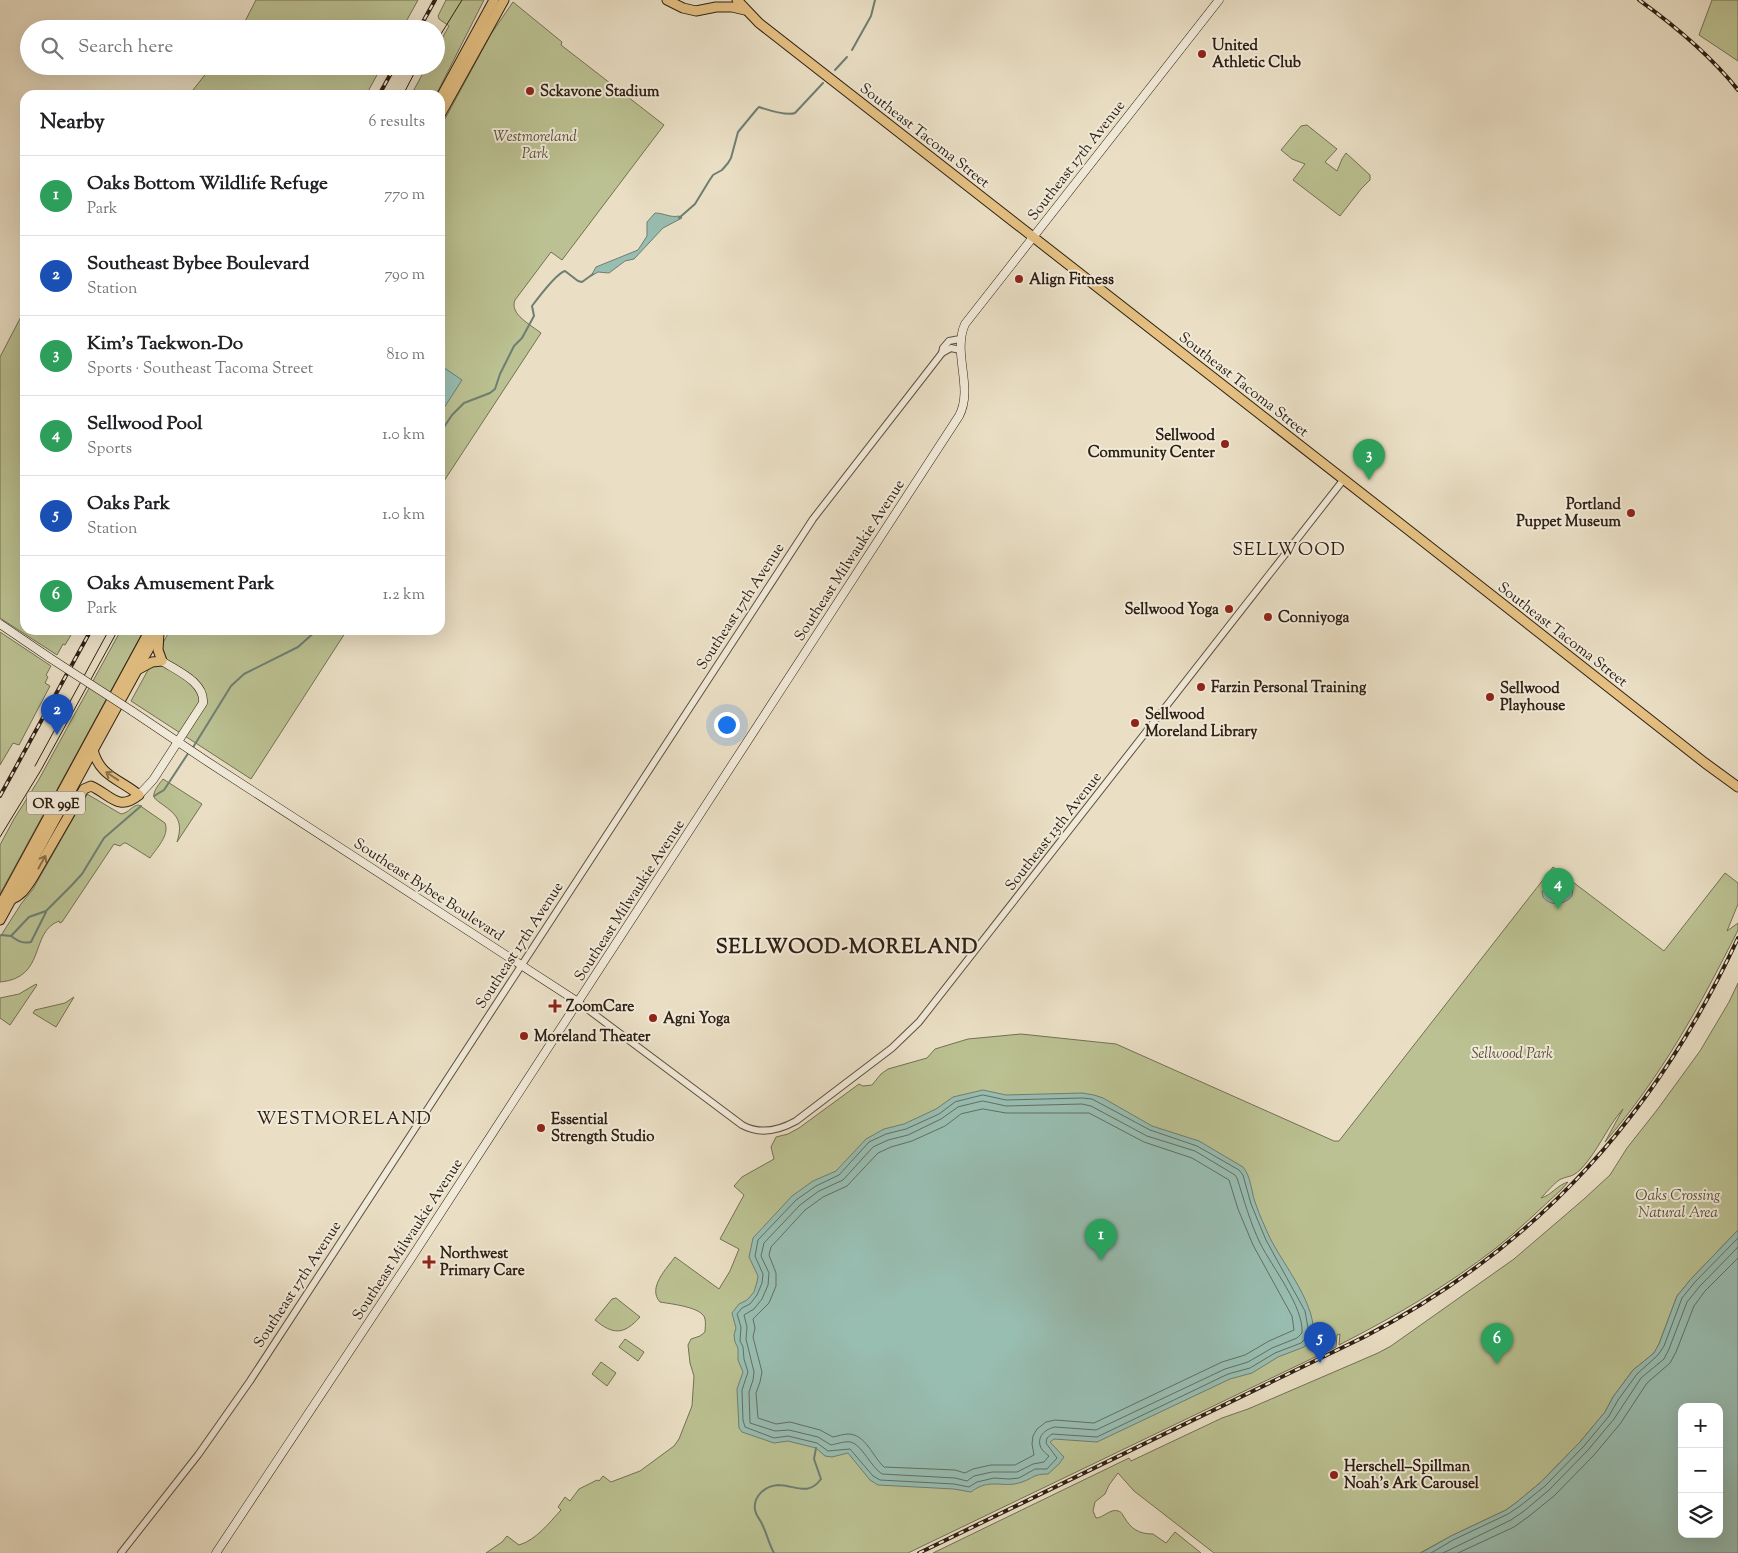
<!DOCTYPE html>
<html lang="en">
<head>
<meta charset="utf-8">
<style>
	:root { --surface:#fff; --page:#f6f6f6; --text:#202124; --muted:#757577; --line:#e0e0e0; --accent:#db2777 }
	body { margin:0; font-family:"Sorts Mill Goudy",serif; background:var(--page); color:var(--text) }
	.controls { position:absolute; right:15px; bottom:15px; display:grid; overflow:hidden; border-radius:10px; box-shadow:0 5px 20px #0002 }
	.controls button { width:45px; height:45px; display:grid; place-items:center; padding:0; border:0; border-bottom:1px solid var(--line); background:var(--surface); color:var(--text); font:25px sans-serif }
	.you { position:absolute; left:726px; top:724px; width:18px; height:18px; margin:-12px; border:4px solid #fff; border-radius:50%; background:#1a73e8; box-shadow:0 0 0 8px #1a73e833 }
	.badge { display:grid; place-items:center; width:32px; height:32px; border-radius:50%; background:var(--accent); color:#fff; font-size:16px; font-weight:700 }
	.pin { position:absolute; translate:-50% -41px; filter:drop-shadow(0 1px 2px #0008) }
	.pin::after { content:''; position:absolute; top:26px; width:18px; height:15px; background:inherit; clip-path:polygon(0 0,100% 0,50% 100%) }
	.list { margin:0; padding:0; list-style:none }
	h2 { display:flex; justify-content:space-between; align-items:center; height:65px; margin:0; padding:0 20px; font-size:21px }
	h2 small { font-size:16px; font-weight:400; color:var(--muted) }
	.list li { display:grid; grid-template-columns:32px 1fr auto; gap:15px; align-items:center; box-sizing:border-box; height:80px; padding:0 20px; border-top:1px solid var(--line) }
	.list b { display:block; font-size:19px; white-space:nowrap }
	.list p { margin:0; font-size:16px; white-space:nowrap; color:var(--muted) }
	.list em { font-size:16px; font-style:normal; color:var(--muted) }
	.icon { flex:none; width:28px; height:28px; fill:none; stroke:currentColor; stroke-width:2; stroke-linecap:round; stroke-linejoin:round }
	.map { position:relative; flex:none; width:1738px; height:1553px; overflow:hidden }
	.search { position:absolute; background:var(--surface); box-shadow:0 5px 20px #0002; left:20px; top:20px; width:425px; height:55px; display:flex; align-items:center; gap:12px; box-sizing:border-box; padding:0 18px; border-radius:28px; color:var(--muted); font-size:19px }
	.panel { position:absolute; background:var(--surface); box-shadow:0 5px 20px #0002; left:20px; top:90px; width:425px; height:545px; border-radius:15px }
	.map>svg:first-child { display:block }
	.green { fill:#bbc192; stroke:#747053 }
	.water { fill:#98bdb1; stroke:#6e7e72; fill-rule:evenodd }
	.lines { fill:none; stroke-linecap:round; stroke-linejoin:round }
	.shore { stroke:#636e62; stroke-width:1 }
	.stream { stroke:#6e7e72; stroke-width:2 }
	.tertiary-casing { stroke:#5d5040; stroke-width:8 }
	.secondary-casing { stroke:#2e2014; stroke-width:9 }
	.primary-casing { stroke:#2e2014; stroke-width:11 }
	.trunk-casing { stroke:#2e2014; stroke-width:11 }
	.tertiary { stroke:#f1ead9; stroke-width:6 }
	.secondary { stroke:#f1ead9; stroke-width:8 }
	.primary { stroke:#e5c082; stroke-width:9 }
	.trunk { stroke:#e5c082; stroke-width:9 }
	.tram { stroke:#2e2014; stroke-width:1 }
	.rail-casing { stroke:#2e2014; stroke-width:4 }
	.rail { stroke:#f1ead9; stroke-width:2; stroke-dasharray:5.5; stroke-linecap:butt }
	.secondary-bridge-casing { stroke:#2e2014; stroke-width:9; stroke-linecap:butt }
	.secondary-bridge { stroke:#f1ead9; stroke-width:8 }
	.oneway { stroke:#8a704b }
	.poi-dot { fill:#8f2418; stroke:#f1ead9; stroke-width:2 }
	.labels { text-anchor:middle; stroke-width:4; stroke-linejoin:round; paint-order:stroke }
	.shield { fill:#f1ead9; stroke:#685d4f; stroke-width:1 }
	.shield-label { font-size:14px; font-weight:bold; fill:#2e2014 }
	.poi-label { font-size:15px; font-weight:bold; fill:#2e2014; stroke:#f1ead9; text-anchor:start }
	.street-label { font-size:15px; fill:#2e2014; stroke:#f1ead9 }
	.park-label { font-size:15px; font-style:italic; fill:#58503a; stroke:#f1ead9 }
	.quarter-label { font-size:18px; letter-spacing:1px; fill:#2e2014; stroke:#f1ead9 }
	.district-label { font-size:20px; font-weight:bold; letter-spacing:1px; fill:#2e2014; stroke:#f1ead9 }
</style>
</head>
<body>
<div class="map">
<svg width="1738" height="1553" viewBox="0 0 1738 1553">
	<rect width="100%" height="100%" fill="#eadfc5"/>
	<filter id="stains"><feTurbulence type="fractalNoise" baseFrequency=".004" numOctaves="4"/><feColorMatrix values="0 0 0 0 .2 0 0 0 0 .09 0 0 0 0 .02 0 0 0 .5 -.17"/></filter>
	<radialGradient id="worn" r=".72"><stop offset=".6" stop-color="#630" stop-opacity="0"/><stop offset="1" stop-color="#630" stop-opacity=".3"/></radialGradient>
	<g class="green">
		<path d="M256 0H418L402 29H241Z"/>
		<path d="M446 0H484L436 95H411L427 66H436V49L449 26 439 19 438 16Z"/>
		<path d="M1712 0H1738V61L1699 35Z"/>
		<path d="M513 2 562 42 561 45 664 125 562 260 551 252 515 300C509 314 531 325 541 333L440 487V128L491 34Z"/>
		<path d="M212 66H382L366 95H189Z"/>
		<path d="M1307 125 1337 149 1325 162 1337 171 1342 159 1346 153 1370 175V180L1361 189 1340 216 1293 180 1305 164 1292 159 1281 150 1301 126Z"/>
		<path d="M25 309V630H74L65 645 63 644 57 655 0 618V357Z"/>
		<path d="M121 630H144L0 894V845L14 819 38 781Z"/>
		<path d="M170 630H347L251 779 131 701Z"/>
		<path d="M0 632 51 666 46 675 48 677 45 683 50 686 19 745 13 743 0 765Z"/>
		<path d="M163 779 202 804 177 842C184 820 176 814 159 802 157 800 154 799 154 796 153 791 160 783 163 779Z"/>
		<path d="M87 794 121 814C129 813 132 805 139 805L165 823C170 835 156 849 150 858L126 843H124L120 846 114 844 62 922 60 923 59 921C29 932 47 978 0 982V937L21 904 33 889Z"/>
		<path d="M1553 867 1664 951 1725 873 1738 883V904L1727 931 1738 923V930C1700 1006 1661 1077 1605 1142L1623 1109C1607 1127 1598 1151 1581 1169 1571 1178 1571 1175 1561 1179 1556 1181 1545 1194 1541 1198 1552 1195 1557 1185 1568 1182L1562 1189C1540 1209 1519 1230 1496 1248 1447 1286 1394 1317 1339 1345L1340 1334 1337 1335 1336 1347 908 1553H486L502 1542 507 1536 519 1545C536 1540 549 1523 561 1510L558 1507 565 1497 570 1501 579 1489 597 1480 599 1481 603 1476 611 1482 640 1471 674 1446 679 1439 692 1406 694 1376 690 1363 688 1345 691 1339 700 1336 705 1332C705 1328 706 1323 705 1319 703 1307 671 1304 660 1302 647 1288 667 1268 675 1257L719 1289 730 1271 739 1249 720 1239 744 1195 734 1186 742 1177 774 1159 771 1147 776 1137 788 1134 799 1128 859 1084 863 1086 872 1085 881 1074 888 1069 927 1058 935 1049 968 1039 1021 1034 1116 1044 1334 1141H1339Z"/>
		<path d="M1738 983V1230L1691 1279 1677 1296 1659 1344 1654 1353 1633 1370 1613 1397 1605 1412 1580 1442 1541 1482 1517 1502 1506 1510 1451 1536 1420 1553H1214L1134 1491 1118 1473 1109 1485 1105 1494 1095 1502 1093 1511 1096 1518C1103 1518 1111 1508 1118 1511 1122 1512 1122 1514 1124 1517 1131 1529 1139 1534 1153 1534L1166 1543 1175 1532 1201 1553H933L1129 1458 1131 1461 1222 1418 1248 1409 1378 1353 1391 1346 1514 1259 1584 1199 1610 1175 1627 1148 1657 1110 1700 1051 1729 1002Z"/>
		<path d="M36 984 37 985 10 1025 0 1018V998L19 994Z"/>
		<path d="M74 997 56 1027 33 1013 35 1010 65 1003Z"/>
		<path d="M616 1298 640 1317C624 1335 613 1335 595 1320L612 1299Z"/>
		<path d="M625 1339 644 1352 638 1361 619 1347Z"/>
		<path d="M601 1362 616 1373 607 1386 592 1374Z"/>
	</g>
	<g class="water">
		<path d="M655 213C664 213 670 218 679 216L682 218 663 228 634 259 625 261 609 273 598 272 591 276 596 267 638 250 647 236V222Z"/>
		<path d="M440 365 462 380 440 414Z"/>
		<path d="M1556 882 1567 883 1573 889 1572 896C1564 905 1551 907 1543 897L1542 892 1548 885Z"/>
		<path d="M983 1090 1006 1095 1082 1093 1094 1095 1103 1098 1152 1126 1199 1141 1243 1167C1251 1177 1251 1190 1255 1202 1259 1214 1265 1227 1270 1238 1284 1266 1318 1306 1313 1338L1304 1347 1278 1357 1252 1373 1230 1379 1097 1442 1054 1439 1050 1442 1064 1457 1059 1464 1048 1474C1033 1474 1034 1478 1022 1482 1003 1489 990 1477 971 1492L954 1489 878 1485 870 1480 848 1453 832 1457 825 1456 816 1448 788 1441 774 1443 742 1432 739 1428 737 1389 743 1372 738 1360V1348L735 1342 734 1335 736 1328 732 1313 739 1304 747 1300 754 1292 757 1282 758 1276 749 1257 753 1238 792 1196 813 1181 836 1171 866 1139 884 1129 904 1124 936 1109 953 1097Z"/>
		<path d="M1738 1230V1553H1421L1451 1536 1506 1510 1517 1502 1541 1482 1580 1442 1605 1412 1613 1397 1633 1370 1654 1353 1659 1344 1677 1296 1691 1279ZM1682 1407H1719V1534H1682Z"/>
	</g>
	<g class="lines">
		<g class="shore">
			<path d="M1560 887 1565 888 1568 891 1565 896 1555 898 1548 895 1551 889Z"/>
			<path d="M983 1095 1006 1100 1082 1098 1092 1099 1150 1130 1197 1146 1239 1170 1243 1175 1251 1204 1266 1240 1305 1311 1308 1328V1336L1301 1343 1275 1353 1250 1368 1228 1374 1097 1437 1052 1434 1047 1438 1046 1443 1057 1458 1047 1469H1035L1019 1478 1009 1479 994 1478 977 1482 969 1487 954 1484 880 1480 873 1476 850 1449 828 1451 817 1443 788 1436 774 1438 745 1427 743 1420 742 1390 748 1372 744 1359 743 1347 740 1341 741 1327 737 1314 742 1308 750 1304 757 1295 762 1283 763 1274 755 1256 758 1240 796 1200 816 1186 839 1175 869 1142 886 1134 906 1129 939 1114 955 1102Z"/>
			<path d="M983 1101 1006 1106 1082 1104 1091 1106 1147 1136 1195 1151 1235 1175 1237 1178C1244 1200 1250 1222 1260 1243 1272 1267 1304 1307 1302 1333L1297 1338 1272 1348 1248 1362 1225 1369 1096 1430 1055 1427C1045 1429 1036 1437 1041 1448 1043 1451 1046 1454 1049 1456L1044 1462 1033 1464 1017 1472H992L974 1476 967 1481 955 1478 882 1474C871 1467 862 1445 851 1442 844 1441 837 1444 831 1445L818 1437 789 1430 775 1431 750 1423 749 1392 753 1380 754 1372 746 1339 747 1327 744 1315 754 1309 762 1299 768 1285 769 1273 761 1256 764 1243 800 1205 819 1191 843 1180 873 1147 888 1140 908 1135 941 1119 958 1107Z"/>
			<path d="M983 1109 1006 1113H1089L1144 1142 1192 1158 1229 1180 1238 1209 1253 1245 1292 1316 1294 1330 1269 1341 1245 1355 1222 1362 1094 1423 1055 1420 1046 1422 1037 1429 1033 1436 1032 1444 1034 1455 1015 1465H991L973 1469 965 1473 955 1470 884 1467C873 1457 866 1435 849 1434 843 1434 838 1436 833 1437L820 1430 790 1422 776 1424 758 1418 756 1393 760 1382 762 1372 753 1337 755 1328 753 1319 769 1303 776 1286V1273L769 1255 771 1247 805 1210 823 1197 847 1186 878 1153 891 1147 912 1141 945 1126 961 1114Z"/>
			<path d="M1431 1553 1453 1540 1508 1514 1520 1506 1545 1486 1584 1446 1609 1416 1618 1400 1637 1374 1658 1355 1664 1346 1682 1298 1695 1282 1738 1238"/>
			<path d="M1443 1553 1511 1520 1524 1511 1549 1490 1588 1450 1614 1419 1641 1378 1664 1359 1669 1349 1687 1302 1700 1286 1738 1247"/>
			<path d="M1458 1553 1514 1527 1528 1517 1554 1496 1594 1455 1620 1424 1647 1383 1670 1363 1676 1352 1694 1306 1705 1291 1738 1258"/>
		</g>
		<g class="stream">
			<path d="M852 50 871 16 875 0"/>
			<path d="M835 70 847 57"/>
			<path d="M679 218 695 204 709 181 713 175 722 170 728 163 731 158 738 132 757 109 759 107C768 110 787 116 795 113L823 83"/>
			<path d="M440 433 452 415 464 403 490 393 495 389 500 374 514 346 522 338 534 316 532 306C538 298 557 273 565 271L578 281 582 282 593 274"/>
			<path d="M192 749 231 686 244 674 298 647 317 630"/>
			<path d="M154 796 164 790 189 752"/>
			<path d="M1 935 11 936 29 917 46 911 71 886 82 874 104 838 141 806"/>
			<path d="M11 936C18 941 23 944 31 942L46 912"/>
			<path d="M774 1553C769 1544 767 1534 762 1524 760 1519 756 1516 755 1510 753 1496 765 1486 778 1485 795 1485 808 1497 821 1479L814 1459 816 1448"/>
		</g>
		<g class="tertiary-casing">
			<g id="tertiary">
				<path d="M942 353 951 348 960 350"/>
				<path d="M578 1002 742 1125C760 1135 778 1131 796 1121L892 1048 919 1022 1344 479"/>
				<path d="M121 1553 198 1455 250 1381 813 519 942 353 943 348 949 341 960 339"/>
			</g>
		</g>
		<g class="secondary-casing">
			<g id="secondary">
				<path d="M0 624 50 658"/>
				<path d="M132 711 208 762 578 1002"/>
				<path d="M139 795 153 780 203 703C205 682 177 671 162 661"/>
				<path d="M216 1553 410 1260 959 416C974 388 952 353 965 324L1219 0"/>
			</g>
		</g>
		<g class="primary-casing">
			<g id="primary">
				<path d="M667 0 683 8 696 11 716 7H732L745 10"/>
				<path d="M737 0 759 23 1420 539 1705 763 1738 787"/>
			</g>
		</g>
		<g class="trunk-casing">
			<g id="trunk">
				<path d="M440 99 494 0"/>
				<path d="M440 115 504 0"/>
				<path d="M139 669 152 662 162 661 158 650 159 633"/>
				<path d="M12 899C22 895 26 888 32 879L84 789 91 786C111 795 118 812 139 795 120 779 100 777 93 750"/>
				<path d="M0 906 150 630"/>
				<path d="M0 920 159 630"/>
			</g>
		</g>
		<use href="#tertiary" class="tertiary"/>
		<use href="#secondary" class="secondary"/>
		<use href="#primary" class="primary"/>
		<use href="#trunk" class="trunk"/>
		<g class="tram">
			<path d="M436 42 462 0"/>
			<path d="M403 95 418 66"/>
			<path d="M35 766 109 630"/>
			<path d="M0 837 41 770 118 630"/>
		</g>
		<g class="rail-casing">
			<g id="rail">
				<path d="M1639 0C1675 26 1710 55 1738 90"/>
				<path d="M419 29 435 0"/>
				<path d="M379 95 395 66"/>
				<path d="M0 796 91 630"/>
				<path d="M919 1553 1364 1337C1538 1246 1656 1115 1738 938"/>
			</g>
		</g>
		<use href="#rail" class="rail"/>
		<g class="secondary-bridge-casing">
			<path id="secondary-bridge" d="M50 658 132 711"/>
		</g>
		<use href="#secondary-bridge" class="secondary-bridge"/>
	</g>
	<defs><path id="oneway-shaft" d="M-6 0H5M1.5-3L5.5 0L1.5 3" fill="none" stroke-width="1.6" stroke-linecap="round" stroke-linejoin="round" transform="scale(1.25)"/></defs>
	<g class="oneway">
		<use href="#oneway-shaft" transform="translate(112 776) rotate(-146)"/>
		<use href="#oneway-shaft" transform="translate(42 862) rotate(-61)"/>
	</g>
	<g class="poi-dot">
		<circle cx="1202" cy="54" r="5"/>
		<circle cx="530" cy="91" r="5"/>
		<circle cx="1019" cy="279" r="5"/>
		<circle cx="1225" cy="444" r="5"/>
		<circle cx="1631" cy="513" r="5"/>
		<circle cx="1229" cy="609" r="5"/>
		<circle cx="1268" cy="617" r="5"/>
		<circle cx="1201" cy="687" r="5"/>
		<circle cx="1490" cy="697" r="5"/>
		<circle cx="1135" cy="723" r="5"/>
		<path d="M552.5 998.5h5v5h5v5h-5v5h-5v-5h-5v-5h5z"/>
		<circle cx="653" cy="1018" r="5"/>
		<circle cx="524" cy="1036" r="5"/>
		<circle cx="541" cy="1128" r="5"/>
		<path d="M426.5 1254.5h5v5h5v5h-5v5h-5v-5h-5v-5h5z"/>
		<circle cx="1334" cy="1475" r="5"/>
	</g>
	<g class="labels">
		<rect class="shield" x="27" y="791.5" width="58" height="23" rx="4"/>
		<g class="shield-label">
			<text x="56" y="808">OR 99E</text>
		</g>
		<g class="poi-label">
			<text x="1212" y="50">United<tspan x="1212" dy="17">Athletic Club</tspan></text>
			<text x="540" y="96">Sckavone Stadium</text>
			<text x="1029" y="284">Align Fitness</text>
			<text x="1215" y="440" text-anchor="end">Sellwood<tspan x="1215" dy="17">Community Center</tspan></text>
			<text x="1621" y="509" text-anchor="end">Portland<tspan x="1621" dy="17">Puppet Museum</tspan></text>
			<text x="1219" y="614" text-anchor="end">Sellwood Yoga</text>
			<text x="1278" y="622">Conniyoga</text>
			<text x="1211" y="692">Farzin Personal Training</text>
			<text x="1500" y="693">Sellwood<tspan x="1500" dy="17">Playhouse</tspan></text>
			<text x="1145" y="719">Sellwood<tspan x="1145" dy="17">Moreland Library</tspan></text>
			<text x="566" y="1011">ZoomCare</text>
			<text x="663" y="1023">Agni Yoga</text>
			<text x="534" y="1041">Moreland Theater</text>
			<text x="551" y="1124">Essential<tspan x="551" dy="17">Strength Studio</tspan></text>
			<text x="440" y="1258">Northwest<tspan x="440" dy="17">Primary Care</tspan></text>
			<text x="1344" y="1471">Herschell–Spillman<tspan x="1344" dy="17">Noah's Ark Carousel</tspan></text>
		</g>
		<g class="street-label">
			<text transform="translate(925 135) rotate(38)" y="5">Southeast Tacoma Street</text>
			<text transform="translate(1076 160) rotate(-52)" y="5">Southeast 17th Avenue</text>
			<text transform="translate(1244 384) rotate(38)" y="5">Southeast Tacoma Street</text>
			<text transform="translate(849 560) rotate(-57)" y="5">Southeast Milwaukie Avenue</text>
			<text transform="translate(740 606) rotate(-57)" y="5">Southeast 17th Avenue</text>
			<text transform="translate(1563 634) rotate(38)" y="5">Southeast Tacoma Street</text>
			<text transform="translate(1053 831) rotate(-52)" y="5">Southeast 13th Avenue</text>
			<text transform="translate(429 889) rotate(33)" y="5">Southeast Bybee Boulevard</text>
			<text transform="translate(629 900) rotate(-57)" y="5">Southeast Milwaukie Avenue</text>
			<text transform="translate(519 945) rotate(-57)" y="5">Southeast 17th Avenue</text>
			<text transform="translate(407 1239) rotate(-57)" y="5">Southeast Milwaukie Avenue</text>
			<text transform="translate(297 1284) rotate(-57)" y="5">Southeast 17th Avenue</text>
		</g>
		<g class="park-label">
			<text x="535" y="141">Westmoreland<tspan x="535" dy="17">Park</tspan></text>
			<text x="1512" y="1058">Sellwood Park</text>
			<text x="1678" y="1200">Oaks Crossing<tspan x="1678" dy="17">Natural Area</tspan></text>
		</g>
		<g class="quarter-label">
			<text x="1289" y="555">SELLWOOD</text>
			<text x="344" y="1124">WESTMORELAND</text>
		</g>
		<g class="district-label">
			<text x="847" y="953">SELLWOOD-MORELAND</text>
		</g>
	</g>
	<rect width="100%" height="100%" filter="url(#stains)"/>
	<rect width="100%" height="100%" fill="url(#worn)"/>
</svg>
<div class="controls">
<button>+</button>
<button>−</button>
<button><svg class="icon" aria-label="layers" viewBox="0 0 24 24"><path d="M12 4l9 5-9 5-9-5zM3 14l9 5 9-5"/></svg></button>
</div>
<div class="you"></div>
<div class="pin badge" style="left:1101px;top:1260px;background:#2e9e5b">1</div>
<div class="pin badge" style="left:57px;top:735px;background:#1a4fb4">2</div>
<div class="pin badge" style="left:1369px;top:480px;background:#2e9e5b">3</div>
<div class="pin badge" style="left:1558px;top:909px;background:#2e9e5b">4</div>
<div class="pin badge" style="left:1320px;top:1363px;background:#1a4fb4">5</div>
<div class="pin badge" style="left:1497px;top:1364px;background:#2e9e5b">6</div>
<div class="search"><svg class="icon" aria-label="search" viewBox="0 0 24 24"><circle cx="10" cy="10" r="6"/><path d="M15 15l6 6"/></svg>Search here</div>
<section class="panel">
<h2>Nearby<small>6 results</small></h2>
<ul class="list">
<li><span class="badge" style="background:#2e9e5b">1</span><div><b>Oaks Bottom Wildlife Refuge</b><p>Park</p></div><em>770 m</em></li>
<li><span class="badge" style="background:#1a4fb4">2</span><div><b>Southeast Bybee Boulevard</b><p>Station</p></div><em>790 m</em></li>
<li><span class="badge" style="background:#2e9e5b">3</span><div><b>Kim's Taekwon-Do</b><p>Sports · Southeast Tacoma Street</p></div><em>810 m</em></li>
<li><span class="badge" style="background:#2e9e5b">4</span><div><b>Sellwood Pool</b><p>Sports</p></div><em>1.0 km</em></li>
<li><span class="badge" style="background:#1a4fb4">5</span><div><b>Oaks Park</b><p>Station</p></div><em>1.0 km</em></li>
<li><span class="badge" style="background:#2e9e5b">6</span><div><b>Oaks Amusement Park</b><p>Park</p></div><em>1.2 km</em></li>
</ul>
</section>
</div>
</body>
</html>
